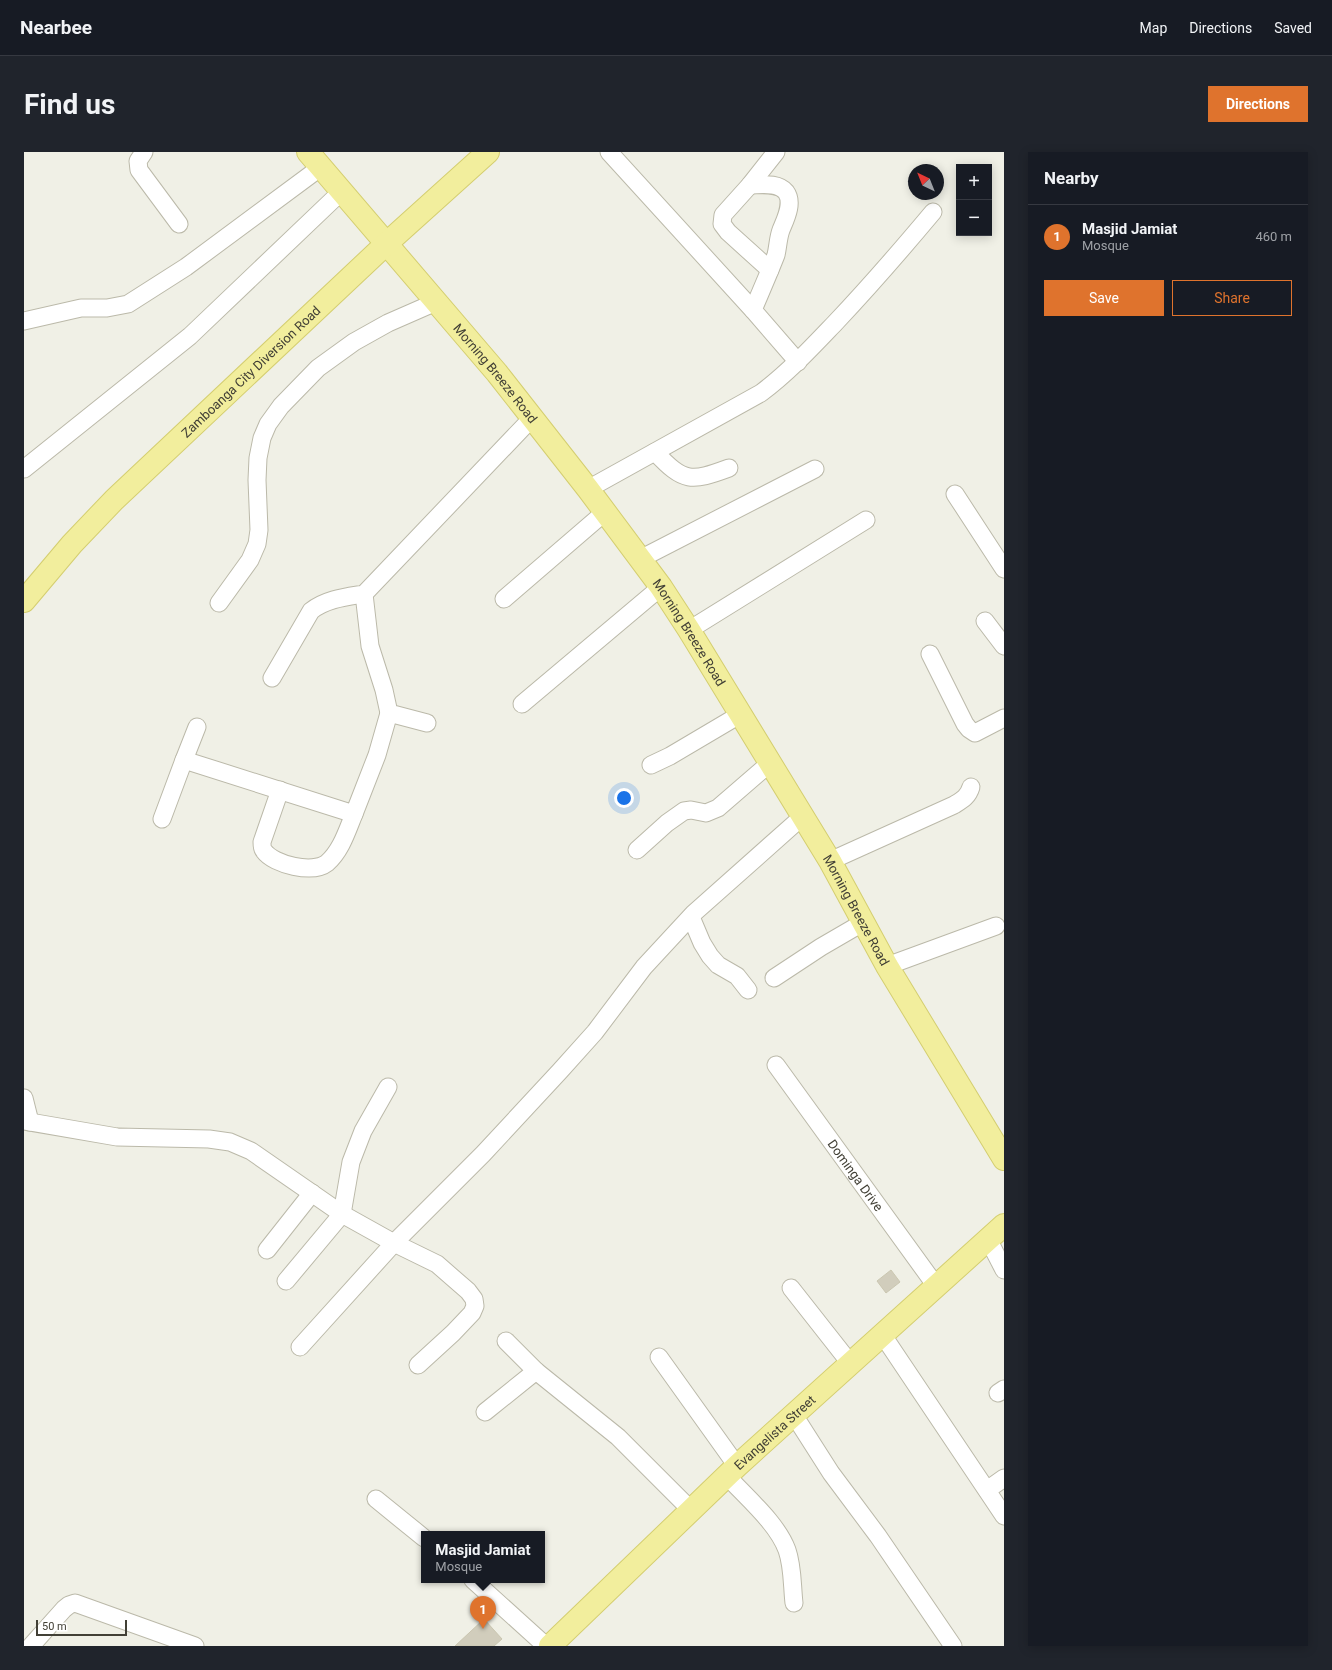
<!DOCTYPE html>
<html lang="en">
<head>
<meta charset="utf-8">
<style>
	:root { --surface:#171b24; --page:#20242c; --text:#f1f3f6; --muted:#9ea1a6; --line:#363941; --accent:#df732d }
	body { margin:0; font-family:Roboto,sans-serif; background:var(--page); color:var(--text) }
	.controls { position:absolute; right:12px; top:12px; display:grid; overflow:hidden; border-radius:0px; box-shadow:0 2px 10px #0003 }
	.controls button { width:36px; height:36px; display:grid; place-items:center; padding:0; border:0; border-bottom:1px solid var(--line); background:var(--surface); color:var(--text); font:20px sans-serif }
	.compass { position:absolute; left:884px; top:12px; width:36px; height:36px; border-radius:50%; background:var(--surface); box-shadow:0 2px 10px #0003; rotate:317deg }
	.scale { position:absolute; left:12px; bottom:10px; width:91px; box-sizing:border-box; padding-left:4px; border:2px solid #424036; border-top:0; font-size:11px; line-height:14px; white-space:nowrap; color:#424036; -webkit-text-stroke:3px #fff; paint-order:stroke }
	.you { position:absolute; left:600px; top:646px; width:14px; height:14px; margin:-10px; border:3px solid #fff; border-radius:50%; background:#1a73e8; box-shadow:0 0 0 6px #1a73e833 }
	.badge { display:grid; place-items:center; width:26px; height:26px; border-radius:50%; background:var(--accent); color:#fff; font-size:13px; font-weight:700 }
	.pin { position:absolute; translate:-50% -33px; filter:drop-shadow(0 1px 2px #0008) }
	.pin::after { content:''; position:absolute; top:21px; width:14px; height:12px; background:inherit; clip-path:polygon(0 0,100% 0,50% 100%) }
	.popup { position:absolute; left:397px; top:1379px; width:124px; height:52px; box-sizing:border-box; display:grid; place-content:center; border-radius:0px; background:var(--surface); filter:drop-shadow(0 1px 3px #0005); font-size:13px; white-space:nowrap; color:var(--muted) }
	.popup b { font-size:15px; color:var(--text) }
	.popup::after { content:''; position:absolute; left:50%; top:100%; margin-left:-8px; border:8px solid transparent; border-top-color:var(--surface) }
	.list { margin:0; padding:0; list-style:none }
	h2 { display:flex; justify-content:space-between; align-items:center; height:52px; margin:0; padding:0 16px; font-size:17px }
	h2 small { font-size:13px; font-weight:400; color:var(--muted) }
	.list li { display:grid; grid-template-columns:26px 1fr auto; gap:12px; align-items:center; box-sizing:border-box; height:64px; padding:0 16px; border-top:1px solid var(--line) }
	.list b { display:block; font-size:15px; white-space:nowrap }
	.list p { margin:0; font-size:13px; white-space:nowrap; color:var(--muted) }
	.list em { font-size:13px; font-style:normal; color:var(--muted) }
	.actions { display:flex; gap:8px; padding:12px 16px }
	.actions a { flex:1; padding:9px 0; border:1px solid var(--accent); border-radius:0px; text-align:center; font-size:14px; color:var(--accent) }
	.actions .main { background:var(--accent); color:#fff }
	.map { position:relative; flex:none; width:980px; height:1494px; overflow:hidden; border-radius:0px }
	header { display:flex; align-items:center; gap:24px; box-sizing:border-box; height:56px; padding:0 20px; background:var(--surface); border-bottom:1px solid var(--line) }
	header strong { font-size:19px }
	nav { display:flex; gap:22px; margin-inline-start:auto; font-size:14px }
	.intro { display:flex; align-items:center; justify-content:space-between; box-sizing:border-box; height:96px; padding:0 24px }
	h1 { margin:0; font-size:28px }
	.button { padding:10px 18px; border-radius:0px; background:var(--accent); color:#fff; font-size:14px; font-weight:700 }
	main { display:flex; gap:24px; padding:0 24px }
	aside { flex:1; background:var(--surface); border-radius:0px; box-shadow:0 2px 10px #0003 }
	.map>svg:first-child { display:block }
	.building { fill:#d1cdbc; stroke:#cac6b0 }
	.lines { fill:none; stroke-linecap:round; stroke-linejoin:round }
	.minor-casing { stroke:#bbb9a9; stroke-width:19 }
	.major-casing { stroke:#d4ce70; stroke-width:24 }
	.minor { stroke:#fff; stroke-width:17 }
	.major { stroke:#f2ee9d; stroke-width:22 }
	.labels { text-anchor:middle; stroke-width:3; stroke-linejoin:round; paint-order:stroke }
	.street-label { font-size:13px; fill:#424036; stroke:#fff }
</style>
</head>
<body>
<header>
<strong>Nearbee</strong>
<nav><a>Map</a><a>Directions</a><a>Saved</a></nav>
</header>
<div class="intro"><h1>Find us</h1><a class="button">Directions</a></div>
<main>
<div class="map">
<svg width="980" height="1494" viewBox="0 0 980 1494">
	<rect width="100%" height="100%" fill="#f0f0e6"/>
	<g class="building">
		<path d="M867 1118 876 1130 862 1141 853 1129Z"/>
		<path d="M460 1467 478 1487 470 1494H431Z"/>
	</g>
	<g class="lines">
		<g class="minor-casing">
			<g id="minor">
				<path d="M120 0 114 9 115 18 155 72"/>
				<path d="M585 0 729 158 774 210"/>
				<path d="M726 33C737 33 754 30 762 40 770 51 761 68 757 78 754 86 754 95 752 103 745 121 737 139 729 158"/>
				<path d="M746 118 704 80 698 72 699 63 726 33 752 0"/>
				<path d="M0 169 57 156H83L104 152 162 115 297 15"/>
				<path d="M631 300C660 331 667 330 705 316"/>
				<path d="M0 317 166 184 318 39"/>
				<path d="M564 337 737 241C765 220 788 195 812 170 846 134 878 97 909 60"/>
				<path d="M931 342 980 417"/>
				<path d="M616 407 791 317"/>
				<path d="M340 442 346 494 360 538 365 561 403 571"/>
				<path d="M480 447 581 360"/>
				<path d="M195 451 226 408 233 392 235 378 233 328 234 306 238 286 244 272 257 254 294 216 330 190 364 171 412 150"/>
				<path d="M961 469 980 494"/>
				<path d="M665 478 842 368"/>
				<path d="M906 502 941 572 945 577 951 581 980 566"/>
				<path d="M248 526 287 459C302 447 322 445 340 442L508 266"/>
				<path d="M498 552 637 435"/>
				<path d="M160 608 173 575"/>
				<path d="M627 613 646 604 717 562"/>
				<path d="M256 638 238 690C238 693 238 697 240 699 250 713 289 722 303 711 317 699 323 679 330 662"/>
				<path d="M138 667 160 608 330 662 353 603 365 561"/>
				<path d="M613 698 643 671 660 659 667 658 682 661 694 656 746 611"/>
				<path d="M806 709 930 653C938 648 944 645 947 635"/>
				<path d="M667 765 678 791 686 804 694 813 713 824 724 838"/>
				<path d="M863 814 972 774"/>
				<path d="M750 826 797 795 840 770"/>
				<path id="s1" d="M752 913 912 1134"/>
				<path d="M0 946 6 970"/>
				<path d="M0 969 93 985 185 987 206 990 227 999 318 1062 370 1091 413 1112 444 1139 450 1147 451 1154 448 1161 429 1181 394 1213"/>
				<path d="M964 1087 980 1118"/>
				<path d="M243 1098 288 1041"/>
				<path d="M262 1129 318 1062 327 1010 339 979 364 935"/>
				<path d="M767 1136 826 1211"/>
				<path d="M858 1182 980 1364"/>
				<path d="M482 1189 512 1219"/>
				<path d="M276 1195 370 1091 459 1002 536 919 571 880 620 815 670 761 778 665"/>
				<path d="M635 1205 713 1314"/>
				<path d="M974 1241 980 1237"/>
				<path d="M461 1260 512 1219 594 1285 667 1358"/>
				<path d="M770 1263 807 1321 854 1384 929 1494"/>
				<path d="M703 1324C723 1346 753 1371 763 1398 769 1415 768 1434 770 1451"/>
				<path d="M963 1338 980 1326"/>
				<path d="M352 1347 400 1386"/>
				<path d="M449 1428 522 1494"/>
				<path d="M7 1494 40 1457 45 1453 51 1451 171 1494"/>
			</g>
		</g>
		<g class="major-casing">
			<g id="major">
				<path id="s2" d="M284 0 473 221 564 337 637 435 665 478 806 709 863 814 980 1007"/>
				<path id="s3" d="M0 449 48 392 90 348 362 92 464 0"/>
				<path id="s4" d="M526 1494 713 1314 980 1073"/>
			</g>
		</g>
		<use href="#minor" class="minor"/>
		<use href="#major" class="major"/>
	</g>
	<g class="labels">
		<g class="street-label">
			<text dy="5" stroke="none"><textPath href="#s3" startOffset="323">Zamboanga City Diversion Road</textPath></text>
			<text dy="5" stroke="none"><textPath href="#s2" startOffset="290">Morning Breeze Road</textPath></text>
			<text dy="5" stroke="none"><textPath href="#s2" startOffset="614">Morning Breeze Road</textPath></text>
			<text dy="5" stroke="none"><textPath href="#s2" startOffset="938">Morning Breeze Road</textPath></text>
			<text dy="5" stroke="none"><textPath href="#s1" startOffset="136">Dominga Drive</textPath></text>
			<text dy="5" stroke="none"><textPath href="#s4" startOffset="310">Evangelista Street</textPath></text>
		</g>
	</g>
</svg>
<div class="controls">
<button>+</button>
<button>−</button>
</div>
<svg class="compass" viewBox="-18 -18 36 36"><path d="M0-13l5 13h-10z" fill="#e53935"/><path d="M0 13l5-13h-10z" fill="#9ea1a6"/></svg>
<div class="scale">50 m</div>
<div class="you"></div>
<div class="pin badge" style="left:459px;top:1477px">1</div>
<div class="popup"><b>Masjid Jamiat</b>Mosque</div>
</div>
<aside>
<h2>Nearby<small></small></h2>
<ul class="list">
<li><span class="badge">1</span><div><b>Masjid Jamiat</b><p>Mosque</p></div><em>460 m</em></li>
</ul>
<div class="actions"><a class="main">Save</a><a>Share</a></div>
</aside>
</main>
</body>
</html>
